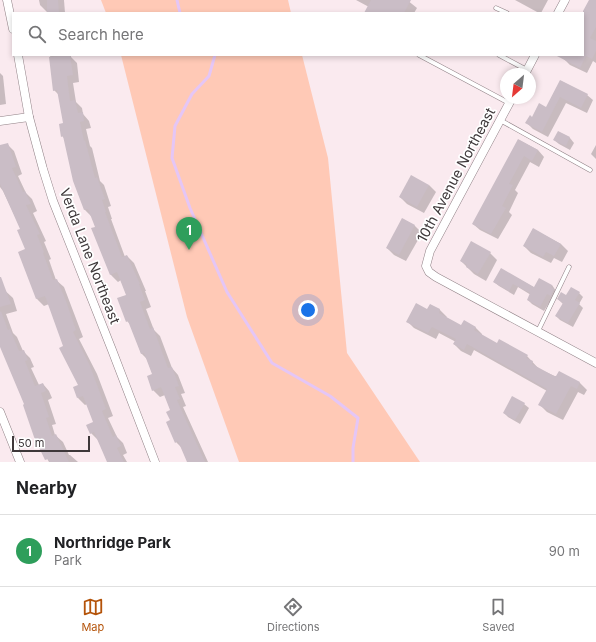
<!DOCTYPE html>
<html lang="en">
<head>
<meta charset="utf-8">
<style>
	:root { --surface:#fff; --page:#f2f2f2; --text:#202124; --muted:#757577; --line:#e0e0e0; --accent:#b45309 }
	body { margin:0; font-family:Inter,sans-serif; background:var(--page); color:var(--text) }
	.compass { position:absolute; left:500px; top:68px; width:36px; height:36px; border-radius:50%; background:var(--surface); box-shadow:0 2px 6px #0003; rotate:208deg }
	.scale { position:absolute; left:12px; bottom:10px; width:78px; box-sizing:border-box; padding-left:4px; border:2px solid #3e383a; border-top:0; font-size:11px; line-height:14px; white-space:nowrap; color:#3e383a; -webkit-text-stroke:3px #fff; paint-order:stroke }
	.you { position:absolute; left:308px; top:310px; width:14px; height:14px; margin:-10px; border:3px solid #fff; border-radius:50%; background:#1a73e8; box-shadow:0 0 0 6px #1a73e833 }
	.badge { display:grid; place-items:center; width:26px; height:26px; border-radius:50%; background:var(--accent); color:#fff; font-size:13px; font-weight:700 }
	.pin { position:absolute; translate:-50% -33px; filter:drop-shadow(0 1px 2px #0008) }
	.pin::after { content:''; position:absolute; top:21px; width:14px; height:12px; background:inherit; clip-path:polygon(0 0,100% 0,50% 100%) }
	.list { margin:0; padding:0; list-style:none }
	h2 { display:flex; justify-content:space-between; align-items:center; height:52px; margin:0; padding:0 16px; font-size:17px }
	h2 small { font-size:13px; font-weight:400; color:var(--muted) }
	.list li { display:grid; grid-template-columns:26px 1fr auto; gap:12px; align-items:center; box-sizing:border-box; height:72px; padding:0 16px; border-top:1px solid var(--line) }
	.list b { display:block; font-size:15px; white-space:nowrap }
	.list p { margin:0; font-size:13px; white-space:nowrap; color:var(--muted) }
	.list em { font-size:13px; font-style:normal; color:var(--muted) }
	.icon { flex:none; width:22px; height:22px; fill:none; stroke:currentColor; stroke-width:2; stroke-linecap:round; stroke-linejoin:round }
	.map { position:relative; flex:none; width:596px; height:462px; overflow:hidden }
	.search { position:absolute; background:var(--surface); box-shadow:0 2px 6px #0003; left:12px; right:12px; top:12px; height:44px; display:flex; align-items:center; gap:10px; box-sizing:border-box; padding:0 14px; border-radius:0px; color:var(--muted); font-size:15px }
	.sheet { height:124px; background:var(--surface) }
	nav { display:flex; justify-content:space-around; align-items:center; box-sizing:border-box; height:56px; border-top:1px solid var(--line); background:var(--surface); font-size:11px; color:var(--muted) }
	nav a { display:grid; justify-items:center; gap:2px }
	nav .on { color:var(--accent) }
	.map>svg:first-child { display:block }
	.green { fill:#ffc9b6 }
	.shadow { fill:#0003 }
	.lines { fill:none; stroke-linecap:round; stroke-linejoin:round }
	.stream { stroke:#e5c6f6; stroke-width:3 }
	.building { fill:#cabdc6 }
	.lane-casing { stroke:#908186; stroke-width:5 }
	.street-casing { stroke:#908186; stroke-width:9 }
	.lane { stroke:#fff; stroke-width:4 }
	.street { stroke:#fff; stroke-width:8 }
	.labels { text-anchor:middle; stroke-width:3.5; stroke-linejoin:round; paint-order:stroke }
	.street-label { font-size:14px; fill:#3e383a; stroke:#fff }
</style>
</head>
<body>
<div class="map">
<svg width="596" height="462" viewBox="0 0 596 462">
	<rect width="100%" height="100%" fill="#faeaef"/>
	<g class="green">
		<path d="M101 0H288L291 13H106Z"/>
		<path d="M121 55H302L328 158 347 353 420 462H239L187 317Z"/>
	</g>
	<g class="shadow">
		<path d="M39 0H64L65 13H48L40 5Z"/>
		<path d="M356 0H407L417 8 414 13H365L369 7Z"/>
		<path d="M515 0H548L541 13H539Z"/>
		<path d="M590 0H596V63L593 61 587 73 570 65 564 59 565 55H583V13Z"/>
		<path d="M50 55H71V57L77 63 79 82 73 83 76 102 82 108 83 114 89 121 91 128 86 129 90 146 92 148 100 181 104 185 111 206 108 207 112 219H111L125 257 127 256 134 263 146 291H145L151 307 146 309 154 330 160 336 172 368 178 375 185 393 181 394 186 406 183 407 208 462H188L182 448 176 442 167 423 172 421 171 411 165 395 160 397 153 390V375L147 359 141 353 131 325 127 321V295L121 280 118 282 111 275 93 229 96 228 92 217 85 210 74 180 65 139 62 136 65 123 59 95 54 90Z"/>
		<path d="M0 73 3 76 6 104 0 105Z"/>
		<path d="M561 81 587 95 593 100 587 113 566 103 548 137 533 129 527 123 547 108Z"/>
		<path d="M558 133 570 138 574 143 570 150 559 144 554 140Z"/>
		<path d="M519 140 538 150 544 157 539 167 530 162 515 190 518 193 509 212 512 215 498 239 480 230 473 224Z"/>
		<path d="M7 144 14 151 22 174 18 176 26 193 32 199 37 211 33 213 46 241 44 242 51 259 49 260 56 280 64 287 83 337 79 339 97 374 113 416 108 418 117 437 123 443 127 453 123 455 127 462H108L99 440H98L91 433 94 422 87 404 85 405 78 398 79 386 49 304 44 306 37 299 21 229 3 191 0 187V146Z"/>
		<path d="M596 145V159L591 154Z"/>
		<path d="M429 185 436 192 424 213 407 204 400 197Z"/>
		<path d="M403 219 415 226 422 233 406 261 394 255 387 248Z"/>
		<path d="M533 229 561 244 568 251 562 262 554 258 551 263 531 253 524 246Z"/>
		<path d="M490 253 497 260 486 281 474 274 461 261Z"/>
		<path d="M501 269 535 288 552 285 558 294 556 300 552 298 544 311 532 304 528 300 531 295 518 287 514 295 499 286 494 282Z"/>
		<path d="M0 286 13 298 17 311 6 314 13 333 17 337 23 351 30 358 34 367 31 368 39 385 43 384 49 391 52 398 48 400 56 424 52 425 55 435 63 442 69 455H70L78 462H49L35 437 25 405 0 344Z"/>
		<path d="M579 293 583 297 579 304 583 308 573 327 560 320 556 316 563 304 558 299Z"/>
		<path d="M430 305 440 310 447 317 446 318 462 327H475L482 334V336L497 344 527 356 539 369 557 377 559 372 580 383 587 390 584 395 578 392 563 420 547 412 540 405 547 391 474 350 471 356 461 351 454 344 456 342 439 333 436 339 414 328 407 321 428 310Z"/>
		<path d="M524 404 529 408 520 424 508 417 504 413Z"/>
	</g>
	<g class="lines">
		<g class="stream">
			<path d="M177 0 180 13"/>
			<path d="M215 55 209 76 192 94 175 126 172 158 190 208 227 292 272 363 330 396 358 418 353 448V462"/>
		</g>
	</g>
	<g class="building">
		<path d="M47 0H58L59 13H47Z"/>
		<path d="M371 0H411L404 13H364Z"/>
		<path d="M589 0H596V27L590 38 596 41V51L592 59 586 56 580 68 555 55H584L583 54V11Z"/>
		<path d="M70 55 73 75 67 76 70 101 75 100 78 113 83 112 84 121 80 122 84 141 85 140 95 178 97 177 105 199 102 200 106 212H105L122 257 127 255 140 284H139L145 300 140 302 150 329 153 327 168 368 172 367 179 386 175 387 180 399 177 400 205 462H187L178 441 175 443 166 422 170 420 166 412 170 410 161 387 152 391 147 376 152 374 144 353 141 354 128 321 126 322 117 298 126 295 117 272 110 275 91 228 95 227 88 209 84 210 73 181 63 136 61 137 59 124 63 123 57 90 53 91 49 57Z"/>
		<path d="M560 80 588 94 581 108 560 97 542 132 525 123 530 115 532 117 539 103 546 107Z"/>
		<path d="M558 131 570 137 566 146 553 140Z"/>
		<path d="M518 139 538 150 532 161 524 156 509 184 513 185 502 206 506 208 491 234 472 224Z"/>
		<path d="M8 143 16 167 12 168 23 192 25 191 31 204 26 205 40 234 37 235 44 252 43 253 53 280 57 279 66 301 76 330 73 332 90 366 106 409 102 411 113 437 116 435 121 446 117 448 124 462H107L94 432 90 434 86 425 93 422 83 396 77 398 73 387 78 385 59 348 63 346 45 296 36 299 18 252 25 249 17 230 20 229 0 184V145Z"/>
		<path d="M411 175 429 185 417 207 399 197Z"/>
		<path d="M402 218 415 225 399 255 386 248Z"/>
		<path d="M533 228 561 244 554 256 546 252 543 257 523 246Z"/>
		<path d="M471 241 491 252 478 274 466 267 467 265 460 261Z"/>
		<path d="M501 268 534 287 539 278 552 285 551 287 554 289 551 296 547 294 540 307 527 300 530 293 513 284 509 291 493 282Z"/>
		<path d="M0 277H1L11 304 0 307Z"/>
		<path d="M571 287 580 292 575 300 580 303 568 323 555 316 563 303 557 299 561 292 566 295Z"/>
		<path d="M416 303 427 309 430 304 440 309 439 313 461 325 464 320 476 327 474 330 497 343 499 339 528 355 526 358 533 361 532 364 554 376H556L559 371 580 382 577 389 571 386 556 414 538 405 547 389 467 344 464 350 453 344 456 339 432 327 428 333 406 322Z"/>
		<path d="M1 311 8 330 10 329 19 351 24 350 28 360 25 361 35 386 43 383 46 391 41 393 49 417 46 418 52 436 56 434 69 462H50L48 459 45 460 34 437 23 405 24 404 0 347V312Z"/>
		<path d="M512 396 525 403 515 420 503 413Z"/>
	</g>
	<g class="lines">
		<g class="lane-casing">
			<g id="lane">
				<path d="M496 8 507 13"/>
				<path d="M419 55 509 103"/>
				<path d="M499 55 527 70"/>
				<path d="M500 120 590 170"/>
				<path d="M538 331 569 267"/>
			</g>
		</g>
		<g class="street-casing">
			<g id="street">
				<path d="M7 0 13 29"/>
				<path d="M558 13 565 0"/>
				<path d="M18 55 29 117 43 169 53 201 112 350 155 462"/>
				<path d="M525 74 535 55"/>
				<path d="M512 98 430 251 426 266 429 272 436 277 596 363"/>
				<path d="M0 121 29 117"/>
				<path d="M0 412 20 462"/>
			</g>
		</g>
		<use href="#lane" class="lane"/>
		<use href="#street" class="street"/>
	</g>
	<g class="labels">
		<g class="street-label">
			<text transform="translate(456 175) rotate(-62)" y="5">10th Avenue Northeast</text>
			<text transform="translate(90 256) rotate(69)" y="5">Verda Lane Northeast</text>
		</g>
	</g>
</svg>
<svg class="compass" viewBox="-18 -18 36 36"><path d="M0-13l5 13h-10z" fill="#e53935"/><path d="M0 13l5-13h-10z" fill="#757577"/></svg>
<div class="scale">50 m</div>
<div class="you"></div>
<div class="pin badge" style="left:189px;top:250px;background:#2e9e5b">1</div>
<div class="search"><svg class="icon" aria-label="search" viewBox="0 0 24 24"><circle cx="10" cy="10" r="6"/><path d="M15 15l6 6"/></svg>Search here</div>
</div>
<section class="sheet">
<h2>Nearby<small></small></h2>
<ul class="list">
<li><span class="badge" style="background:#2e9e5b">1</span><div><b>Northridge Park</b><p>Park</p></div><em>90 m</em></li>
</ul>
</section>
<nav>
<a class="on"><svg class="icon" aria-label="map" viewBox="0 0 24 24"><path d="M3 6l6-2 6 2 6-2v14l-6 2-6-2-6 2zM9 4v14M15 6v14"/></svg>Map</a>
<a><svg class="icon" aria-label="directions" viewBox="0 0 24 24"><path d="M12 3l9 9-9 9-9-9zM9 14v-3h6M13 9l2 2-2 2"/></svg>Directions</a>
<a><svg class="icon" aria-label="saved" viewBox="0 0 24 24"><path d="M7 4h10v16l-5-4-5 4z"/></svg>Saved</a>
</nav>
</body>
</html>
